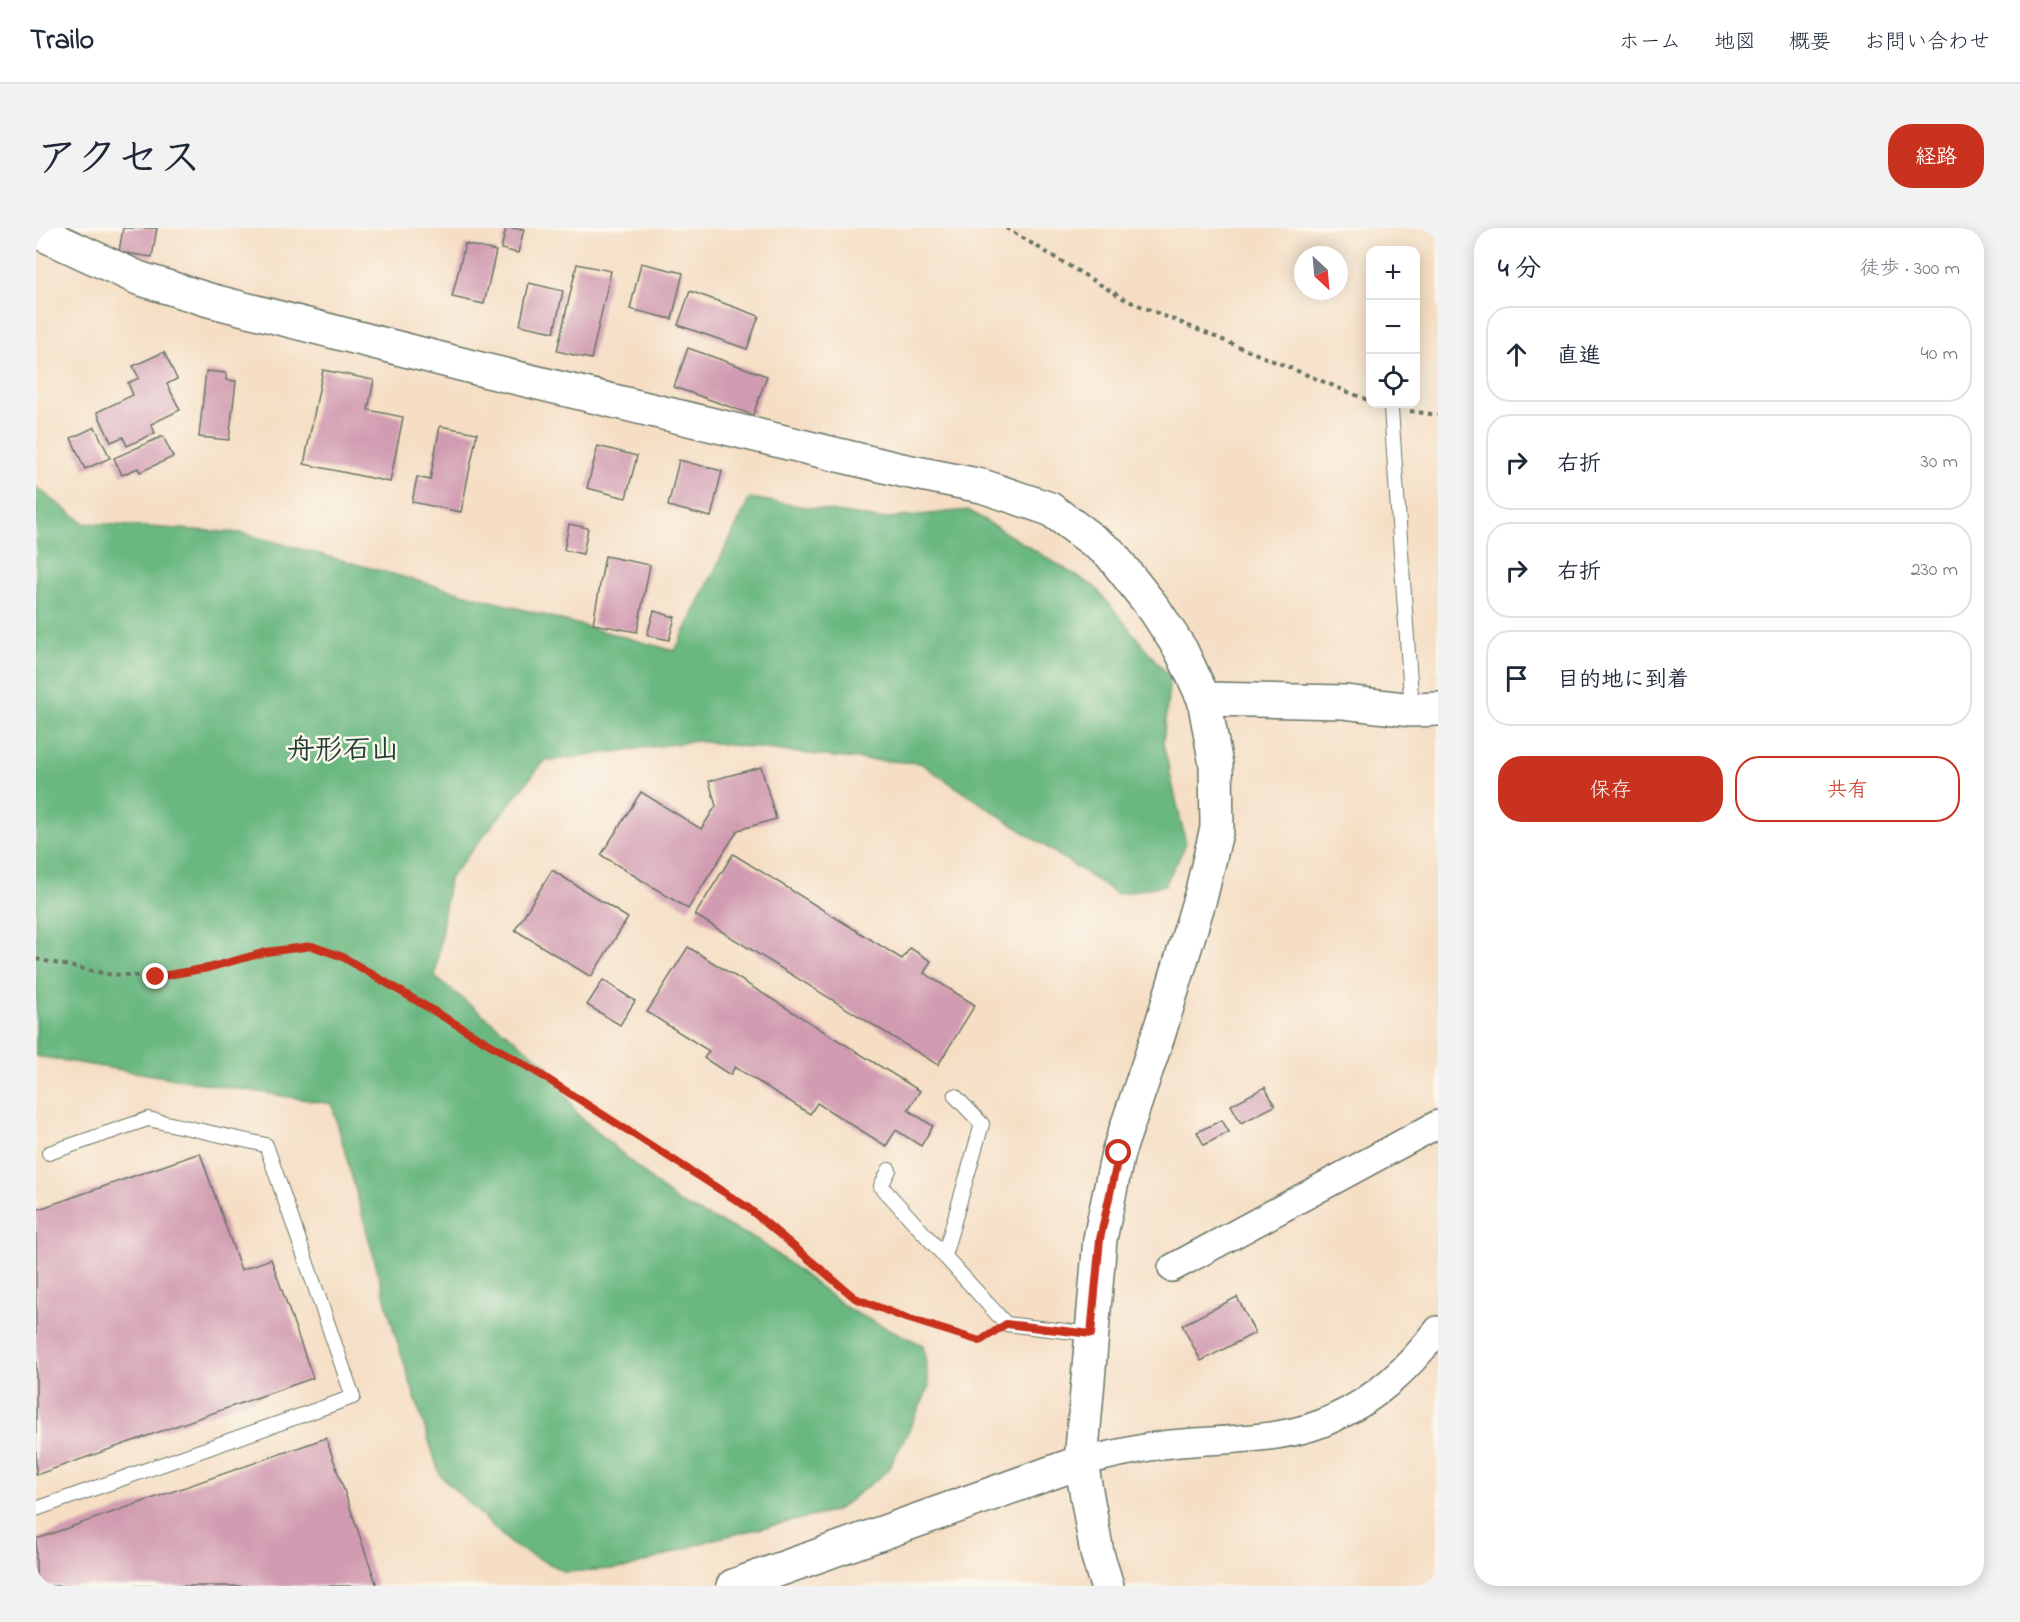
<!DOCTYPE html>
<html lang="ja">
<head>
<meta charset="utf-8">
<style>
	:root { --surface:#fff; --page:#f2f2f3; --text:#1f2937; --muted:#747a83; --line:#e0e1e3; --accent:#c8321e }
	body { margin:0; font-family:"Indie Flower","Klee One",sans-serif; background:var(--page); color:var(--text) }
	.controls { position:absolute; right:18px; top:18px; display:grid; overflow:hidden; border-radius:12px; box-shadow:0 3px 15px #0003 }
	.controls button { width:54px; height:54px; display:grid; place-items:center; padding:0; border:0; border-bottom:2px solid var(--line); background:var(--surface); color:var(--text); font:30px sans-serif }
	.compass { position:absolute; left:1258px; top:18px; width:54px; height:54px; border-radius:50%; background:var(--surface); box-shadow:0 3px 15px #0003; rotate:154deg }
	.stop { position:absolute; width:18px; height:18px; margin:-14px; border:4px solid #c8321e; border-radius:50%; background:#fff }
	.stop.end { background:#c8321e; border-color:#fff; box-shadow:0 2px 6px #0008 }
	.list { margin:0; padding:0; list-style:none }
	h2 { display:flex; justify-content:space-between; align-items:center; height:78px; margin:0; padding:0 24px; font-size:26px }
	h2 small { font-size:20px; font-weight:400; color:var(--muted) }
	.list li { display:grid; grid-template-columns:39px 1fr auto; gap:18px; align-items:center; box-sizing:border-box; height:96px; margin:0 12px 12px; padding:0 12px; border:2px solid var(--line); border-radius:24px }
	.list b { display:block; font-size:22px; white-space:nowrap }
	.list em { font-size:20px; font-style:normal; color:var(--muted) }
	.actions { display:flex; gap:12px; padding:18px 24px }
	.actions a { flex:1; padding:14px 0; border:2px solid var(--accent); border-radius:24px; text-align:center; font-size:21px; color:var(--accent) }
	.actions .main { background:var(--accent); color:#fff }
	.icon { flex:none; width:33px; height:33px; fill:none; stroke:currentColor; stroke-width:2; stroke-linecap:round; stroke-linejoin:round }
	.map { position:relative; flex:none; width:1402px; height:1358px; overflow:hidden; border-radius:24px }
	header { display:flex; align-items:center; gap:36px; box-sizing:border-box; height:84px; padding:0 30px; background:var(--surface); border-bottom:2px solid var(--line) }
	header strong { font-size:28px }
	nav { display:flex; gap:33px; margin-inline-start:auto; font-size:21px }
	.intro { display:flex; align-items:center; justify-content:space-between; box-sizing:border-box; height:144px; padding:0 36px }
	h1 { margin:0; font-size:42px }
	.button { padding:15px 27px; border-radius:24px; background:var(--accent); color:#fff; font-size:21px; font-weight:700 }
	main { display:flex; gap:36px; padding:0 36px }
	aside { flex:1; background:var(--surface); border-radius:24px; box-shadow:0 3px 15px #0003 }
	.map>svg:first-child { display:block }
	.forest { fill:#6ab881; stroke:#447a5a; stroke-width:1.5 }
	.building { fill:#d19bb1 }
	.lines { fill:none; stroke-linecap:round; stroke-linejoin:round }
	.lane-casing { stroke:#6a7566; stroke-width:16 }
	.street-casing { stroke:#6a7566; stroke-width:30 }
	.secondary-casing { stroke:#6a7566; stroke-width:36 }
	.path { stroke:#6a7566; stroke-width:4; stroke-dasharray:4.5 4.5; stroke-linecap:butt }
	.lane { stroke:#fff; stroke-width:14 }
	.street { stroke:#fff; stroke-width:27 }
	.secondary { stroke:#fff; stroke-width:33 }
	.route { stroke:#c8321e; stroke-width:8 }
	.labels { text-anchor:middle; stroke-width:5; stroke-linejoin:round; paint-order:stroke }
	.quarter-label { font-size:28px; font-weight:bold; fill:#1f3d34; stroke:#fbf7ec }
</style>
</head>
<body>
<header>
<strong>Trailo</strong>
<nav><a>ホーム</a><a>地図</a><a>概要</a><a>お問い合わせ</a></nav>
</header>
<div class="intro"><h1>アクセス</h1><a class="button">経路</a></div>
<main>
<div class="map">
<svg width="1402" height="1358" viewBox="0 0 1402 1358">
	<rect width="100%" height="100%" fill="#fbf7ec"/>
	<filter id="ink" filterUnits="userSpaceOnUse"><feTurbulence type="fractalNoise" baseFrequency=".0167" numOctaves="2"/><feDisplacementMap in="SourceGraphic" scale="12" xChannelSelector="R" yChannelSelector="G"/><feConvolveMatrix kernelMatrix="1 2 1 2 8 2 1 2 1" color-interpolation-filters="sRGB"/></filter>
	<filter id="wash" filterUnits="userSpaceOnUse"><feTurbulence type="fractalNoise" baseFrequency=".008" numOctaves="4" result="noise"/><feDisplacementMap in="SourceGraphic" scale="24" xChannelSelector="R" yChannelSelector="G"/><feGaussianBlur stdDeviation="1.35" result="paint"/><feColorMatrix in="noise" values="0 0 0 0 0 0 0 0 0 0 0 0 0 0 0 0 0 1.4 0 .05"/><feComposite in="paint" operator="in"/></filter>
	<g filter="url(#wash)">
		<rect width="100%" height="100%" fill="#f5dec4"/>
		<path class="forest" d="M0 259 48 295 206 305 639 423 714 270 844 291 932 282 1059 359 1134 450 1127 515 1150 616 1129 657 1081 666 884 535 808 530 660 513 508 533 413 651 399 749 510 836 542 887 641 974 722 1012 815 1083 887 1117 893 1159 873 1202 851 1243 800 1283 678 1311 591 1340 529 1344 476 1317 404 1247 360 1110 296 876 0 828Z"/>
		<g id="blocks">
			<g class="building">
				<path d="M87 0H121L116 29 83 24Z"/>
				<path d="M470 0 488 1 482 25 465 21Z"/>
				<path d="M429 16 460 23 448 76 416 69Z"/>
				<path d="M605 35 647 45 636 91 594 81Z"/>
				<path d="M541 36 575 43 555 131 521 123Z"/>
				<path d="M493 55 527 63 518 104 484 97Z"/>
				<path d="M654 63 723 88 711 121 642 97Z"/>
				<path d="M652 120 731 148 717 187 638 159Z"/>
				<path d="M128 124 141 151 131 156 144 182 115 196 119 205 91 218 87 209 75 214 61 184 97 167 92 155 103 150 97 138Z"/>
				<path d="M287 142 338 152 332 182 367 189 354 254 268 236Z"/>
				<path d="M170 143 190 145V152L200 153 193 212 163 209Z"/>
				<path d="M404 198 441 205 425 284 376 274 381 249 394 252Z"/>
				<path d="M59 199 74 230 49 241 35 210Z"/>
				<path d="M127 208 137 229 104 244 102 240 86 247 78 230Z"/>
				<path d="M562 218 601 228 590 270 551 260Z"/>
				<path d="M643 232 686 243 675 289 632 278Z"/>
				<path d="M533 296 552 300 547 326 528 322Z"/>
				<path d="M569 328 614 337 601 404 557 396Z"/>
				<path d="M618 383 639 389 633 412 611 407Z"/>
				<path d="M725 539 740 591 702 602 652 681 565 627 605 564 665 601 680 578 673 553Z"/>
				<path d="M697 626 866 731 874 720 895 733 888 745 939 777 902 837 659 687Z"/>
				<path d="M516 642 592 690 555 749 479 702Z"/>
				<path d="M652 719 884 863 872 882 897 898 885 918 860 902 850 918 781 875 774 886 699 839 694 847 668 830 673 823 611 784Z"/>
				<path d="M567 752 599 773 584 797 551 777Z"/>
				<path d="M1229 859 1239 878 1205 895 1195 877Z"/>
				<path d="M1186 892 1193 904 1168 917 1161 904Z"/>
				<path d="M164 925 205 1042 235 1031 277 1150 0 1247V982Z"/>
				<path d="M1201 1069 1219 1105 1165 1133 1146 1097Z"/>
				<path d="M290 1210 341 1358H0V1311Z"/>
			</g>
		</g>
	</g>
	<g filter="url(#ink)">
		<use href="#blocks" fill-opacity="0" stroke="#6a7566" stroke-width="1.5"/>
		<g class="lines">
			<g class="lane-casing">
				<g id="lane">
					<path d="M1355 181 1376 482"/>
					<path d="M853 942 845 958 970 1096 1055 1106"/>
					<path d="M908 1028 946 896 919 868"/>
					<path d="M0 1281 317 1169 230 917 112 891 13 925"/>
				</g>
			</g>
			<g class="street-casing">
				<g id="street">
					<path d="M1136 1040 1402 896"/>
					<path d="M1045 1234C1075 1227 1105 1219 1135 1216 1188 1210 1250 1214 1298 1190 1342 1170 1373 1139 1402 1102"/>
				</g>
			</g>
			<g class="secondary-casing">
				<g id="secondary">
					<path d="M0 3 102 50 173 72 452 143 865 242 946 258 1014 281 1074 325 1119 382 1145 422 1168 471 1180 537 1181 600 1165 667 1123 805 1082 925 1064 1011 1045 1234 1061 1325 1071 1358"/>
					<path d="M1168 471 1308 474 1376 482 1402 481"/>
					<path d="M697 1358 1045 1234"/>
				</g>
			</g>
			<g class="path">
				<path d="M970 0 1090 72 1334 173"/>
				<path d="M1374 183 1402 187"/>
				<path d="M0 731 71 746 120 749 172 740 230 724 276 718 307 729 502 845 711 979 819 1070 867 1089 944 1113 953 1107"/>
			</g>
			<use href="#lane" class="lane"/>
			<use href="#street" class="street"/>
			<use href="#secondary" class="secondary"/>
		</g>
	</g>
	<g class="lines" filter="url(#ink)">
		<path class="route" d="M120 749 172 740 230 724 276 718 307 729 502 845 711 979 819 1070 867 1089 944 1113 970 1096 1055 1106 1064 1011 1083 925"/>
	</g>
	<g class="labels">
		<g class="quarter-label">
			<text x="307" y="530">舟形石山</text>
		</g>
	</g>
</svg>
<div class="controls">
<button>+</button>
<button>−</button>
<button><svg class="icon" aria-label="locate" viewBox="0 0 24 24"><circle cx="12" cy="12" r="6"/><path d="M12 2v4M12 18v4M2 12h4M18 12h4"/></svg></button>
</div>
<svg class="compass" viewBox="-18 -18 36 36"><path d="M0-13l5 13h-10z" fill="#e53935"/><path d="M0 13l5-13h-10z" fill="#747a83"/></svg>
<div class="stop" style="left:1083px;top:925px"></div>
<div class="stop end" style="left:120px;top:749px"></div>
</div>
<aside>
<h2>4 分<small>徒歩 · 300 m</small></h2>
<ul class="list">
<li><svg class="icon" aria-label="ahead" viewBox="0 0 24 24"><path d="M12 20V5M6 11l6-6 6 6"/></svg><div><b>直進</b></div><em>40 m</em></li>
<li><svg class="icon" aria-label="right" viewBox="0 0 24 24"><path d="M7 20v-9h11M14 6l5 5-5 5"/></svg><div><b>右折</b></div><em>30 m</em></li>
<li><svg class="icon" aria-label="right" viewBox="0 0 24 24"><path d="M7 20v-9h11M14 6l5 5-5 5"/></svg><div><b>右折</b></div><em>230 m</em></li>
<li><svg class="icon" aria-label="arrive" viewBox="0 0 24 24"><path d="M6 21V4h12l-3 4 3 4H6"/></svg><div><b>目的地に到着</b></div></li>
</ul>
<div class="actions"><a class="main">保存</a><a>共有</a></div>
</aside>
</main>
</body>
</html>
